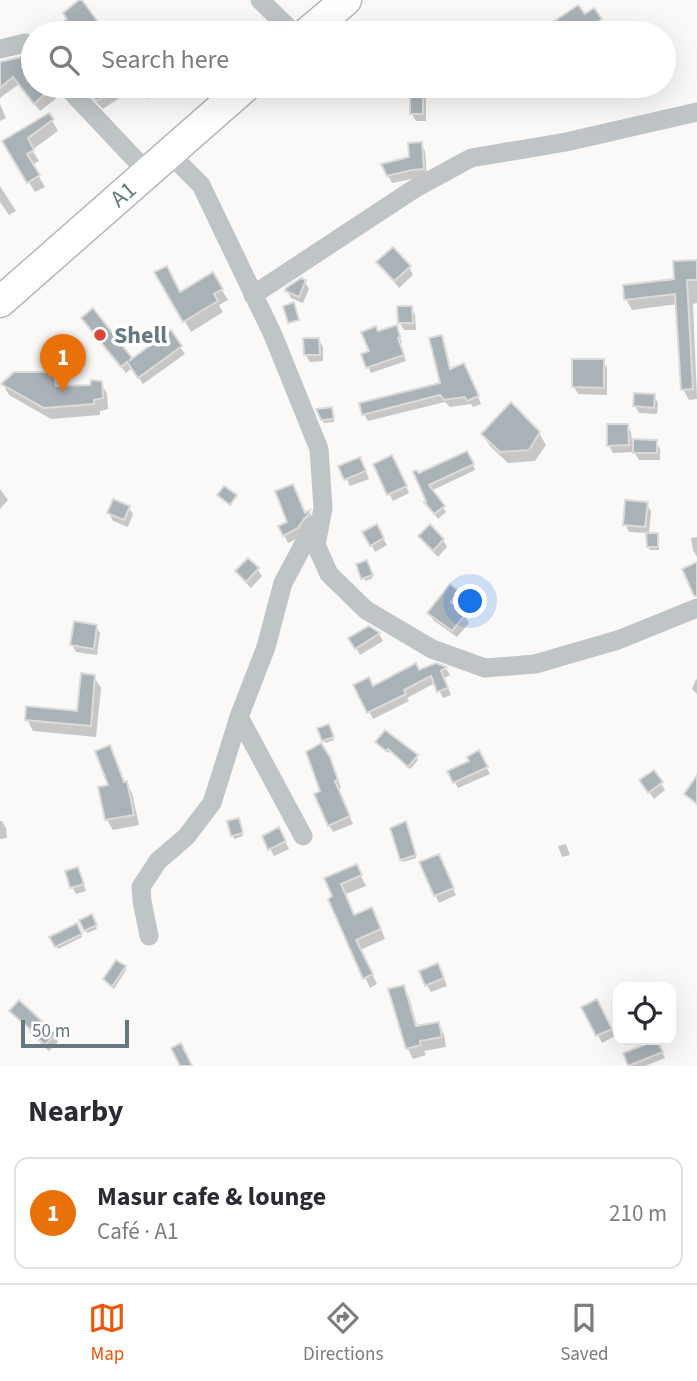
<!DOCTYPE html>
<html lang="en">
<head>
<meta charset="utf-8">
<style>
	:root { --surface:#fff; --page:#f2f2f3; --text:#2b2b33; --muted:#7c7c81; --line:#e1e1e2; --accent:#ea580c }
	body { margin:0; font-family:"Source Sans 3",sans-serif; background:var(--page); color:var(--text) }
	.controls { position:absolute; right:21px; bottom:21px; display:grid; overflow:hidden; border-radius:14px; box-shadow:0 7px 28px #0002 }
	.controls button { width:63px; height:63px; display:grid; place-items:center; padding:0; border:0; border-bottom:2px solid var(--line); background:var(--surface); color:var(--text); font:35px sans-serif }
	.scale { position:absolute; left:21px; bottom:18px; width:108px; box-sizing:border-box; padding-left:7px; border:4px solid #667981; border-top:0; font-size:19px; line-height:24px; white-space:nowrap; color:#667981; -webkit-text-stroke:5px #fff; paint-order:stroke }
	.you { position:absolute; left:471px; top:602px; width:24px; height:24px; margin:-18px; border:5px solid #fff; border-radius:50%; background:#1a73e8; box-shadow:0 0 0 10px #1a73e833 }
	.badge { display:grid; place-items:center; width:46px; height:46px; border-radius:50%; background:var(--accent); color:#fff; font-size:23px; font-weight:700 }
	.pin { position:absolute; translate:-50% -58px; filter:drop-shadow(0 2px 4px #0008) }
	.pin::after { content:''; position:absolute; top:37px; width:24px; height:21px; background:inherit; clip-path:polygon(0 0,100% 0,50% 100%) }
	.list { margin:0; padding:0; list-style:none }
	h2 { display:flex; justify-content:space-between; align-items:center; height:91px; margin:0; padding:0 28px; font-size:30px }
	h2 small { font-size:23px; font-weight:400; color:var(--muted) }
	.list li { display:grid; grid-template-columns:46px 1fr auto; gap:21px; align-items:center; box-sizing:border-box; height:112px; margin:0 14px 14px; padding:0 14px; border:2px solid var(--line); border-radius:14px }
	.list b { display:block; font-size:26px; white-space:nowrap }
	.list p { margin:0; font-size:23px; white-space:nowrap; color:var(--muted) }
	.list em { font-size:23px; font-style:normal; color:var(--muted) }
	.icon { flex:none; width:38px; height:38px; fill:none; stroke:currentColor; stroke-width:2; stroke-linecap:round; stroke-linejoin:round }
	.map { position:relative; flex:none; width:697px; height:1066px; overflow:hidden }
	.search { position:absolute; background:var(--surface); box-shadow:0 7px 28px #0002; left:21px; right:21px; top:21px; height:77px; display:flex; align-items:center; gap:18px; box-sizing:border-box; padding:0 24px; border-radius:38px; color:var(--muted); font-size:26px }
	.sheet { height:217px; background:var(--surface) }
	nav { display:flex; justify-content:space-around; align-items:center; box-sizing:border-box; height:98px; border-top:2px solid var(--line); background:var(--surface); font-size:19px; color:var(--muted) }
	nav a { display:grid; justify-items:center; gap:4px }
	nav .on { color:var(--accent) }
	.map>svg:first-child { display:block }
	.shadow { fill:#0003 }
	.building { fill:#a8b2b7; stroke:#dcdbda; stroke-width:2 }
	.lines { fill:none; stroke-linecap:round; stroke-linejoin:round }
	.highway-casing { stroke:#b3b8bb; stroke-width:33 }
	.minor { stroke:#bfc5c7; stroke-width:19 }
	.highway { stroke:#fff; stroke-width:30 }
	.poi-dot { fill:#da4538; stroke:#fff; stroke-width:2.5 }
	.labels { text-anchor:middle; stroke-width:7; stroke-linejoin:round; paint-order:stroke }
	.street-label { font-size:24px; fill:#667981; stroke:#fff }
	.poi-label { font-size:24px; font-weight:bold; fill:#667981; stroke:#fff; text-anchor:start }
</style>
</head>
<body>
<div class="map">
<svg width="697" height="1066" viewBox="0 0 697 1066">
	<rect width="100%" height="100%" fill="#faf9f8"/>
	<g class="shadow">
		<path d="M578 7 584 17 594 10 607 31 604 33 598 32 596 33H540Z"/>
		<path d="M0 64 33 66V86H54L58 93V97L40 111 19 84 0 98Z"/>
		<path d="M91 86H137L103 109 92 98 87 89Z"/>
		<path d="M140 86H169L148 99Z"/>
		<path d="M422 87 426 95V121H416L412 114Z"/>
		<path d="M0 104 6 118 0 121Z"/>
		<path d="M49 115 58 131 32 150 39 161 32 165 45 187 35 192 4 141Z"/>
		<path d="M421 144 425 151 427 176 392 183 383 166 411 159Z"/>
		<path d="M0 186 16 211 9 215 0 202Z"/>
		<path d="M379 262 409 267 413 275 399 288Z"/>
		<path d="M697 262V303L693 304 697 399 689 400 683 389 678 304 632 310 626 299 676 280Z"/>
		<path d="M157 273 180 294 212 274 228 300 219 305 223 312 191 332Z"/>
		<path d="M305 282 309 289 303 303 291 298 287 290Z"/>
		<path d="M411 308 415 315 416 330H404L400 323Z"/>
		<path d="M93 311 132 361 170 333 185 354 143 384 132 368 126 373 88 325Z"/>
		<path d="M396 327 402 343 399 344 406 361 371 373 363 355 372 352 378 333Z"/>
		<path d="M441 337 445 344 451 370 468 372 481 404 473 407 471 404 450 407 445 402 368 421 364 414 442 384Z"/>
		<path d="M318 339 323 347V361L310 362 305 354Z"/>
		<path d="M603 361 607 368V395L578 394 574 387Z"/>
		<path d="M53 374 60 388 92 387 101 383 107 394 108 409 100 411V415L51 419 9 395 3 384Z"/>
		<path d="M654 396 658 403 657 414 639 413 635 406Z"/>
		<path d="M331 409 334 422 324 423 322 419Z"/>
		<path d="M627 425 631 433 632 441H656L660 449V460H639L634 452 613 453 609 446Z"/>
		<path d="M539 433 546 445 535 461 508 463 490 446 483 435Z"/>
		<path d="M470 458 475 470 431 491 446 512 438 519 430 508 419 476Z"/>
		<path d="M375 465H396L409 493 393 501Z"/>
		<path d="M341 466H364L369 479 350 486Z"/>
		<path d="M0 489 8 500 0 509Z"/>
		<path d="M646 504 651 511 649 534H657L659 537V550H650L648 547V533L629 532 625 524Z"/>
		<path d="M128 507 133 514 128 527 113 521 109 513Z"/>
		<path d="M310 512 313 519 302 536 288 543 280 527Z"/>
		<path d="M376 526 387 545 375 552 365 533Z"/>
		<path d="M430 527 443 540 447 547 438 557 424 543 420 536Z"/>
		<path d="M697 537V557L693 550 691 538Z"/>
		<path d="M358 565H368L373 578 365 581Z"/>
		<path d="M257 569 262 576 251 588 242 579 238 572Z"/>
		<path d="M458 593 462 600 456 608 465 616 469 623 457 637 433 620 429 613Z"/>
		<path d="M96 626 100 633 97 655 76 652 72 645Z"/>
		<path d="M369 628 379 634 383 641 360 655 351 639Z"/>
		<path d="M436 665 446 669 450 675 444 678 451 695 443 698 435 683 407 698 409 701 373 719 356 686 373 688Z"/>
		<path d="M94 677 101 688 96 737 33 731 27 719 79 713Z"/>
		<path d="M696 679 697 680V694L692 689Z"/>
		<path d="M330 729 334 740 325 743 323 740Z"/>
		<path d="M377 742 416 757 418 760 410 769 390 750 388 753Z"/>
		<path d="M479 753 490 774 458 788 449 772 471 761Z"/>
		<path d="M115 757 125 783H126L132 793 139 825 113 830 107 820 100 788 111 786Z"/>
		<path d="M333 766 341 788 338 789 353 824 333 832 329 825 322 792Z"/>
		<path d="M654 772 665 790 654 799 646 788Z"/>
		<path d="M0 821H2L6 828 7 838 0 839Z"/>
		<path d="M229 822 240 823 243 836 234 839Z"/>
		<path d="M407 826 416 858 403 862 401 859Z"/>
		<path d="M279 829 289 849 274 856 264 837Z"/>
		<path d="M566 844 570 855 562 857 558 846Z"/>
		<path d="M421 863H442L456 895 439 903Z"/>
		<path d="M356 866 366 886 346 894 355 916 377 919 385 939 360 950 377 984 370 988 330 900 335 897 327 879Z"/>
		<path d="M78 869 86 891 76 894 72 887Z"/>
		<path d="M92 916 97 929 87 933 82 921Z"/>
		<path d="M76 925 82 937 58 949 52 938Z"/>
		<path d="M125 967 126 970 114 989 107 983Z"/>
		<path d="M442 973 447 986 431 992 427 985Z"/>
		<path d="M403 987 409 997 418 1028 438 1024 444 1034 446 1047 424 1051 426 1055 413 1059 408 1049 391 991Z"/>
		<path d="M596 1001 615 1036 602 1043 584 1007Z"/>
		<path d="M11 1011 54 1035 58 1042 49 1051 36 1039 33 1033 16 1018Z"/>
		<path d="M660 1047 665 1058 645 1066H630L625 1054Z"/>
	</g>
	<g class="building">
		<path d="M79 0H82L106 33H45L67 19 63 13Z"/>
		<path d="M578 5 585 14 594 8 602 19 593 26 590 22 574 33H537Z"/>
		<path d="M21 57 29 63 33 64V86H54L34 104 13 77 0 88V62Z"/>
		<path d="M88 86H118L97 101 85 88Z"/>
		<rect x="410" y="86" width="13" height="28"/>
		<path d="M49 113 54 119 28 138 34 150 27 154 40 175 27 183 2 141Z"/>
		<path d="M422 142 424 169 412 170 387 176 381 164 409 157 408 143Z"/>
		<path d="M393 247 411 266 394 281 376 262Z"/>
		<path d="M697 260V280H687L693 389 681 390 675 294 624 300 623 285 674 279 673 261Z"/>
		<path d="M167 266 180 292 213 272 223 289 214 294 218 301 183 322 154 272Z"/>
		<path d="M301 278 306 280 299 297 285 291 286 288Z"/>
		<path d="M294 302 299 320 288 323 283 306Z"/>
		<path d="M397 306H412L413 323H398Z"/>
		<path d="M93 308 132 358 129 361 171 330 182 346 138 378 127 362 121 367 81 318Z"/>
		<path d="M397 325 400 337 398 338 404 355 366 368 361 354 369 351 361 332 376 326 378 331Z"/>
		<path d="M442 335 450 369 464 363 479 396 467 401 465 397 444 400 440 395 362 415 359 403 440 383 429 338Z"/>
		<path d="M303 338H319L320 355H304Z"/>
		<path d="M572 359H604V388L572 387Z"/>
		<path d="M14 372H54L56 386 90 385 91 380 102 381 103 398 94 400V404L44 408 1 384Z"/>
		<path d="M634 393 655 394 654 408 633 406Z"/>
		<path d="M511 402 540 432 529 450 500 452 481 434Z"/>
		<path d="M332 407 334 419 321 420 316 409Z"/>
		<path d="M607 424H628L629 445 607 446Z"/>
		<path d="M633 439 657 440V453H633Z"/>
		<path d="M467 451 474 464 429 485 445 506 434 514 424 502 426 501 413 472 416 470 419 473Z"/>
		<path d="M392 455 407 486 387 495 373 464Z"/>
		<path d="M360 457 366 471 344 480 338 466Z"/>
		<path d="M293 484 305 513 310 510 309 514 304 519 298 528 283 536 278 526 287 522 275 491Z"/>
		<path d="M224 486 237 495 230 505 217 495Z"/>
		<path d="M113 499 130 506 124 520 107 513Z"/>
		<path d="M625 500 648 502 645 527 623 525Z"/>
		<path d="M377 524 384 538 370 546 362 532Z"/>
		<path d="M430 524 444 539 433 551 418 536Z"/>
		<path d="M646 533H658V547H647Z"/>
		<path d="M248 558 259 568 246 582 235 571Z"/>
		<path d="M367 560 373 575 361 579 356 564Z"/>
		<path d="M697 562V596H694L682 569Z"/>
		<path d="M450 584 460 592 451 602 466 614 452 631 427 613Z"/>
		<path d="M74 621 97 625 94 649 70 645Z"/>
		<path d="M369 626 380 633 355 649 348 638Z"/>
		<path d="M416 663 419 670 436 663 447 667 441 671 448 688 437 692 431 676 404 690 406 694 367 713 353 685 369 677 373 686Z"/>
		<path d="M81 673 95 675 91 726 25 720 26 706 77 711Z"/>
		<path d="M329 724 334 737 322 741 317 728Z"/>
		<path d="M385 730 418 755 408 767 388 749 386 751 375 742Z"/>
		<path d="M321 743 330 757 338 780 335 781 350 816 328 826 314 794 320 791 306 752Z"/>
		<path d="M110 745 124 782 127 781 134 815 105 820 98 787 108 785 95 751Z"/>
		<path d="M479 750 488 767 453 783 447 771 469 761 467 757Z"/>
		<path d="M654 770 663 782 648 793 639 780Z"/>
		<path d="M697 775V804L684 794Z"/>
		<path d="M239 818 243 833 231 836 227 821Z"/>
		<path d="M406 821 416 855 400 860 390 828Z"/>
		<path d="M279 827 286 841 268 850 262 836Z"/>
		<path d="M439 854 454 888 434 896 419 862Z"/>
		<path d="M357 864 362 875 341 884 354 915 372 907 381 929 356 940 373 974 363 979 328 899 332 896 324 878Z"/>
		<path d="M78 867 84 884 70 888 65 871Z"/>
		<path d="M92 914 97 925 84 931 79 920Z"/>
		<path d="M77 923 82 934 55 947 49 937Z"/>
		<path d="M116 960 126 966 112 987 103 979Z"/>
		<path d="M438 963 444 978 425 986 419 971Z"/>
		<path d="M404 985 416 1026 439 1022 442 1037 420 1041 421 1045 406 1049 388 989Z"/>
		<path d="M597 999 612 1029 596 1036 581 1007Z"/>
		<path d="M19 1000 56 1034 45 1045 30 1032 31 1030 9 1011Z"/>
		<path d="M657 1040 663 1052 628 1066 623 1053Z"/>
		<path d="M181 1043 192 1066H180L171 1048Z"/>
	</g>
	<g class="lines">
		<g class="highway-casing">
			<g id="highway">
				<path d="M307 33 346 0"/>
				<path d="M0 302 246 86"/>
			</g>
		</g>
		<g class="minor">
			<path d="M260 0 294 33"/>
			<path d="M0 49 25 43 33 52"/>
			<path d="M66 86 147 172"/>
			<path d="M169 153 201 185 273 335 319 449 323 508 316 545 329 574 366 610 432 649 485 668 535 664 618 640 697 608"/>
			<path d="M253 295 414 189 471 158 566 142 697 112"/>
			<path d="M239 717 303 836"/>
			<path d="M149 936 142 901 141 887 158 861 186 837 212 803 239 717 266 647 283 583 314 525"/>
		</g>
		<use href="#highway" class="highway"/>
	</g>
	<circle class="poi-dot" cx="100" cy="335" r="7"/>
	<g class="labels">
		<g class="street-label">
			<text transform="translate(123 194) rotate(-41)" y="8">A1</text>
		</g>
		<g class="poi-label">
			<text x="114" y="343">Shell</text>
		</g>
	</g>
</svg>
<div class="controls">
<button><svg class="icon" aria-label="locate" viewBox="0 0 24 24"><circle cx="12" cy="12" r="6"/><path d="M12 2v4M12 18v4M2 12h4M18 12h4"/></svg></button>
</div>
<div class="scale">50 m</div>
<div class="you"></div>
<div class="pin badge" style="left:63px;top:392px;background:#e8710a">1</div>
<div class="search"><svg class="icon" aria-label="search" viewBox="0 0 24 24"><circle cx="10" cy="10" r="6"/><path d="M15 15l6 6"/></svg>Search here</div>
</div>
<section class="sheet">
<h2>Nearby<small></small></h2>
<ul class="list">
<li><span class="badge" style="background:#e8710a">1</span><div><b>Masur cafe &amp; lounge</b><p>Café · A1</p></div><em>210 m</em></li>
</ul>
</section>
<nav>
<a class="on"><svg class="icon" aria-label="map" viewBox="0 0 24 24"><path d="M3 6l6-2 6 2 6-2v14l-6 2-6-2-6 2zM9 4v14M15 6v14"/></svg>Map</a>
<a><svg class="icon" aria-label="directions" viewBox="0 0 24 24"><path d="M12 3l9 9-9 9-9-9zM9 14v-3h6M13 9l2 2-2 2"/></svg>Directions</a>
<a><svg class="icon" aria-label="saved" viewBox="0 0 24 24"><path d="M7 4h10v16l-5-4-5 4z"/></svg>Saved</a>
</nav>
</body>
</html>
